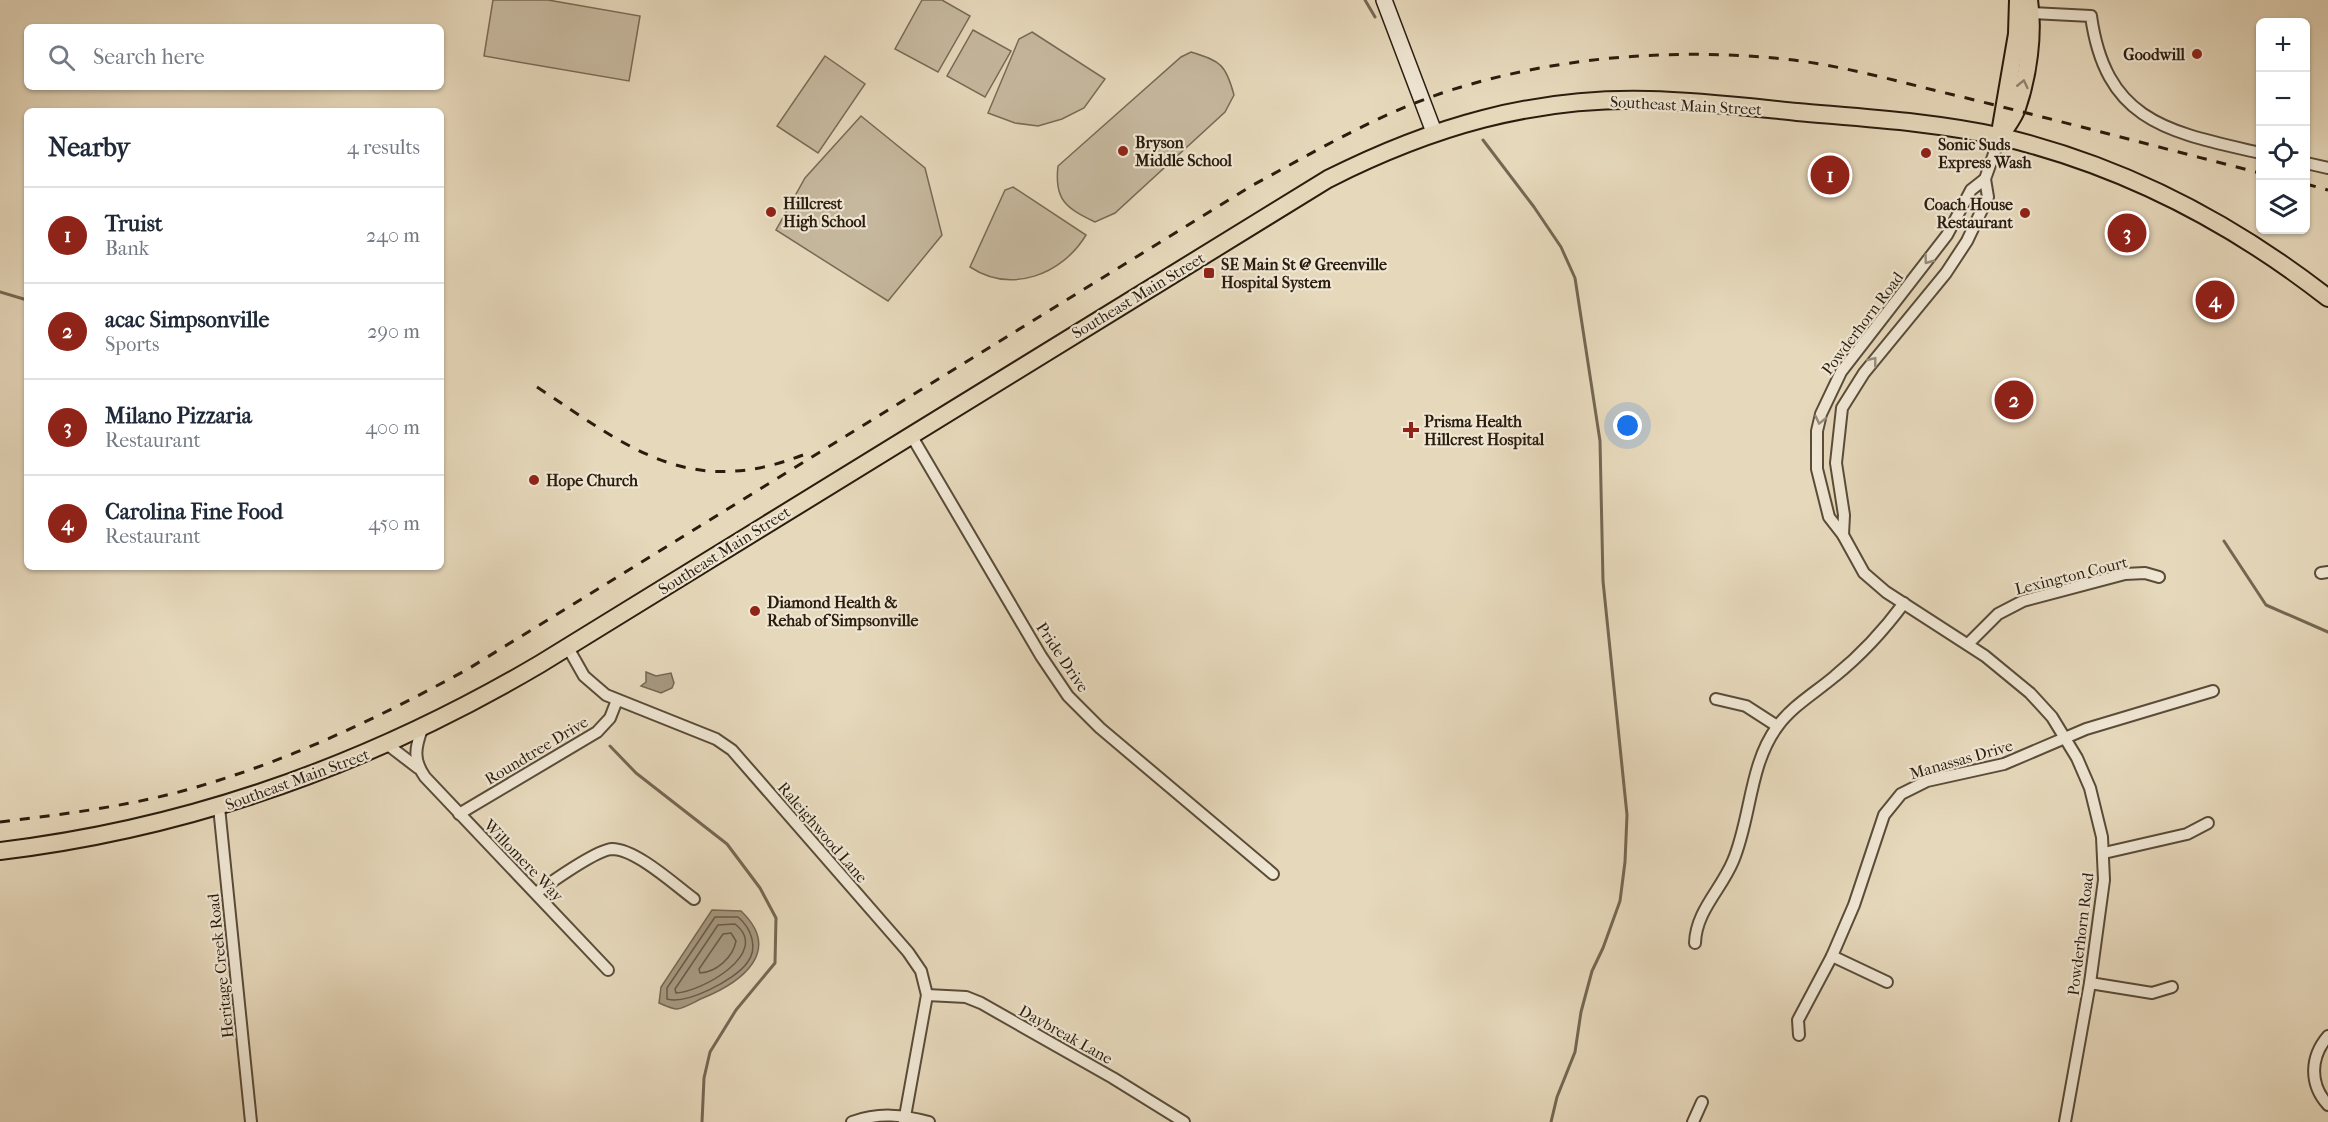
<!DOCTYPE html>
<html lang="en">
<head>
<meta charset="utf-8">
<style>
	:root { --surface:#fff; --page:#f6f6f7; --text:#1f2937; --muted:#747a83; --line:#e0e1e3; --accent:#8f2418 }
	body { margin:0; font-family:"IM FELL French Canon",serif; background:var(--page); color:var(--text) }
	.controls { position:absolute; right:18px; top:18px; display:grid; overflow:hidden; border-radius:9px; box-shadow:0 2px 4px #0004 }
	.controls button { width:54px; height:54px; display:grid; place-items:center; padding:0; border:0; border-bottom:2px solid var(--line); background:var(--surface); color:var(--text); font:30px sans-serif }
	.you { position:absolute; left:1628px; top:426px; width:21px; height:21px; margin:-15px; border:4px solid #fff; border-radius:50%; background:#1a73e8; box-shadow:0 0 0 9px #1a73e833 }
	.badge { display:grid; place-items:center; width:39px; height:39px; border-radius:50%; background:var(--accent); color:#fff; font-size:20px; font-weight:700 }
	.pin { position:absolute; translate:-50% -50%; border:3px solid #fff; box-shadow:0 2px 6px #0006 }
	.list { margin:0; padding:0; list-style:none }
	h2 { display:flex; justify-content:space-between; align-items:center; height:78px; margin:0; padding:0 24px; font-size:26px }
	h2 small { font-size:20px; font-weight:400; color:var(--muted) }
	.list li { display:grid; grid-template-columns:39px 1fr auto; gap:18px; align-items:center; box-sizing:border-box; height:96px; padding:0 24px; border-top:2px solid var(--line) }
	.list b { display:block; font-size:22px; white-space:nowrap }
	.list p { margin:0; font-size:20px; white-space:nowrap; color:var(--muted) }
	.list em { font-size:20px; font-style:normal; color:var(--muted) }
	.icon { flex:none; width:33px; height:33px; fill:none; stroke:currentColor; stroke-width:2; stroke-linecap:round; stroke-linejoin:round }
	.map { position:relative; flex:none; width:2328px; height:1122px; overflow:hidden }
	.search { position:absolute; background:var(--surface); box-shadow:0 2px 4px #0004; left:24px; top:24px; width:420px; height:66px; display:flex; align-items:center; gap:15px; box-sizing:border-box; padding:0 21px; border-radius:9px; color:var(--muted); font-size:22px }
	.panel { position:absolute; background:var(--surface); box-shadow:0 2px 4px #0004; left:24px; top:108px; width:420px; height:462px; border-radius:9px }
	.map>svg:first-child { display:block }
	.green { fill:#c6b89e; stroke:#786a56; stroke-width:1.5 }
	.water { fill:#a69880; stroke:#746752; stroke-width:1.5 }
	.lines { fill:none; stroke-linecap:round; stroke-linejoin:round }
	.shore { stroke:#685a47; stroke-width:1.5 }
	.stream { stroke:#746752; stroke-width:3 }
	.street-casing { stroke:#594c39; stroke-width:14 }
	.secondary-casing { stroke:#2a1d0e; stroke-width:18 }
	.primary-casing { stroke:#2a1d0e; stroke-width:20 }
	.street { stroke:#efe6d3; stroke-width:10 }
	.secondary { stroke:#efe6d3; stroke-width:15 }
	.primary { stroke:#e6d8bb; stroke-width:16 }
	.rail { stroke:#2a1d0e; stroke-width:3; stroke-dasharray:10 10; stroke-linecap:butt }
	.oneway { stroke:#91846d }
	.oneway2 { stroke:#968c7a }
	.poi-dot { fill:#8f2418; stroke:#efe6d3; stroke-width:2 }
	.labels { text-anchor:middle; stroke-width:4.5; stroke-linejoin:round; paint-order:stroke }
	.poi-label { font-size:16px; font-weight:bold; fill:#2a1d0e; stroke:#efe6d3; text-anchor:start }
	.street-label { font-size:16px; fill:#2a1d0e; stroke:#efe6d3 }
</style>
</head>
<body>
<div class="map">
<svg width="2328" height="1122" viewBox="0 0 2328 1122">
	<rect width="100%" height="100%" fill="#e6d8bb"/>
	<filter id="stains"><feTurbulence type="fractalNoise" baseFrequency=".00333" numOctaves="4"/><feColorMatrix values="0 0 0 0 .2 0 0 0 0 .09 0 0 0 0 .02 0 0 0 .5 -.17"/></filter>
	<radialGradient id="worn" r=".72"><stop offset=".6" stop-color="#630" stop-opacity="0"/><stop offset="1" stop-color="#630" stop-opacity=".3"/></radialGradient>
	<g class="green">
		<path d="M493 0H548L640 16 629 81 484 56Z"/>
		<path d="M922 0H942L970 16 938 72 895 49Z"/>
		<path d="M973 30 1011 51 985 97 947 76Z"/>
		<path d="M1032 32 1105 79 1084 108 1062 119 1038 126 1015 123 988 113 1019 39Z"/>
		<path d="M1191 52C1221 61 1226 65 1234 95L1225 112 1115 213 1095 222C1066 208 1054 200 1058 166L1181 57Z"/>
		<path d="M825 56 865 84 818 153 777 126Z"/>
		<path d="M861 116 925 168 942 235 888 301 776 230 805 178Z"/>
		<path d="M1013 187 1086 235C1062 275 1011 294 970 267L1005 190Z"/>
	</g>
	<g class="water">
		<path d="M646 672 656 676 671 673 674 683 672 688 661 693 641 686 646 682Z"/>
		<path d="M712 910 741 911C783 951 742 982 703 998 696 1001 685 1008 677 1009 672 1009 664 1005 659 1003L661 987Z"/>
	</g>
	<g class="lines">
		<g class="shore">
			<path d="M715 917H738C751 928 759 948 747 963 735 980 686 1005 667 999V988Z"/>
			<path d="M735 924C772 953 701 992 676 993L675 989 718 925Z"/>
			<path d="M731 933 736 941C733 957 717 972 700 973L699 969 723 934Z"/>
		</g>
		<g class="stream">
			<path d="M1365 0 1375 17"/>
			<path d="M1483 140 1534 207 1561 247 1575 278 1600 441 1603 581 1627 815 1625 862 1620 901 1603 948 1592 971 1581 1012 1575 1052 1557 1097 1551 1122"/>
			<path d="M0 292 27 300"/>
			<path d="M2224 541 2266 605 2328 632"/>
			<path d="M610 746 636 773 727 844 760 888 776 918 775 963 736 1010 710 1052 704 1078 702 1122"/>
		</g>
		<g class="street-casing">
			<g id="street">
				<path d="M2031 13 2091 16C2106 123 2170 132 2260 153"/>
				<path d="M2306 163 2328 168"/>
				<path d="M1985 179 1971 190 1947 235 1841 372 1821 414 1817 431V469L1829 517 1843 535 1864 573 1886 592 1985 656 2030 693 2052 717 2077 758 2090 788 2102 837 2104 880 2090 983 2065 1122"/>
				<path d="M911 435 1041 656 1068 696 1100 728 1273 874"/>
				<path d="M1843 535 1844 515 1836 463 1842 408 1864 373 1946 273 1967 241 1988 197 1985 179 2000 137"/>
				<path d="M2321 573 2328 572"/>
				<path d="M1968 644 1998 614 2023 601 2125 574 2145 573 2159 577"/>
				<path d="M567 646 584 676 606 695 716 739 732 750 908 952 921 971 927 995 904 1122"/>
				<path d="M1716 699 1746 706 1777 726"/>
				<path d="M422 729C415 748 413 760 425 777L608 970"/>
				<path d="M388 745 418 768"/>
				<path d="M219 807 251 1122"/>
				<path d="M459 814 597 732 610 718 617 700"/>
				<path d="M2104 853 2187 834 2208 823"/>
				<path d="M536 893C550 883 596 850 612 849 636 849 675 885 694 899"/>
				<path d="M1695 943C1696 911 1721 890 1733 861 1751 819 1749 765 1777 727 1792 706 1815 693 1835 676 1861 655 1884 630 1904 603"/>
				<path d="M1832 956 1887 982"/>
				<path d="M2090 983 2152 993 2172 987"/>
				<path d="M927 995 966 997 981 1003 1113 1078 1184 1122"/>
				<path d="M1799 1035 1798 1020 1832 956 1854 905 1884 815 1901 794 1927 781 2004 764 2086 729 2213 691"/>
				<path d="M2328 1036C2310 1057 2309 1084 2328 1105"/>
				<path d="M852 1122C880 1112 902 1115 929 1122"/>
				<path d="M1693 1122 1702 1102"/>
			</g>
		</g>
		<g class="secondary-casing">
			<path id="secondary" d="M1384 0 1434 132"/>
		</g>
		<g class="primary-casing">
			<g id="primary">
				<path d="M2000 133 2017 34 2018 0"/>
				<path d="M2000 137C2005 128 2014 118 2017 108 2028 76 2034 34 2029 0"/>
				<path d="M0 851C193 828 372 763 540 664L1328 179C1431 127 1532 97 1649 100 1698 101 1748 107 1797 112 1865 118 1935 122 2002 137 2123 166 2231 222 2328 298"/>
			</g>
		</g>
		<use href="#street" class="street"/>
		<use href="#secondary" class="secondary"/>
		<use href="#primary" class="primary"/>
		<g class="rail">
			<path d="M2306 184 2328 190"/>
			<path d="M537 387C629 448 689 499 803 455"/>
			<path d="M0 822C57 815 115 808 171 794 276 767 373 721 468 669L1253 185C1314 152 1375 116 1442 93 1548 58 1663 48 1774 58 1835 63 1895 81 1954 95 2057 120 2158 147 2260 173"/>
		</g>
	</g>
	<defs><path id="oneway-chevron" d="M-2-3.5L2.5 0L-2 3.5" fill="none" stroke-width="1.6" stroke-linecap="round" stroke-linejoin="round" transform="scale(1.5)"/></defs>
	<use class="oneway" href="#oneway-chevron" transform="translate(2023 84) rotate(-77)"/>
	<g class="oneway2">
		<use href="#oneway-chevron" transform="translate(1928 260) rotate(127)"/>
		<use href="#oneway-chevron" transform="translate(1873 361) rotate(-51)"/>
		<use href="#oneway-chevron" transform="translate(1820 420) rotate(103)"/>
	</g>
	<g class="poi-dot">
		<circle cx="2197" cy="54" r="6"/>
		<circle cx="1123" cy="151" r="6"/>
		<circle cx="1926" cy="153" r="6"/>
		<circle cx="771" cy="212" r="6"/>
		<circle cx="2025" cy="213" r="6"/>
		<rect x="1203" y="267" width="12" height="12" rx="3"/>
		<path d="M1408 421h6v6h6v6h-6v6h-6v-6h-6v-6h6z"/>
		<circle cx="534" cy="480" r="6"/>
		<circle cx="755" cy="611" r="6"/>
	</g>
	<g class="labels">
		<g class="poi-label">
			<text x="2185" y="60" text-anchor="end">Goodwill</text>
			<text x="1135" y="148">Bryson<tspan x="1135" dy="18">Middle School</tspan></text>
			<text x="1938" y="150">Sonic Suds<tspan x="1938" dy="18">Express Wash</tspan></text>
			<text x="783" y="209">Hillcrest<tspan x="783" dy="18">High School</tspan></text>
			<text x="2013" y="210" text-anchor="end">Coach House<tspan x="2013" dy="18">Restaurant</tspan></text>
			<text x="1221" y="270">SE Main St @ Greenville<tspan x="1221" dy="18">Hospital System</tspan></text>
			<text x="1424" y="427">Prisma Health<tspan x="1424" dy="18">Hillcrest Hospital</tspan></text>
			<text x="546" y="486">Hope Church</text>
			<text x="767" y="608">Diamond Health &amp;<tspan x="767" dy="18">Rehab of Simpsonville</tspan></text>
		</g>
		<g class="street-label">
			<text transform="translate(1686 105) rotate(3)" y="6">Southeast Main Street</text>
			<text transform="translate(1138 295) rotate(-31)" y="6">Southeast Main Street</text>
			<text transform="translate(1862 323) rotate(-53)" y="6">Powderhorn Road</text>
			<text transform="translate(724 550) rotate(-32)" y="6">Southeast Main Street</text>
			<text transform="translate(2071 575) rotate(-14)" y="6">Lexington Court</text>
			<text transform="translate(1063 657) rotate(56)" y="6">Pride Drive</text>
			<text transform="translate(536 750) rotate(-31)" y="6">Roundtree Drive</text>
			<text transform="translate(1961 759) rotate(-16)" y="6">Manassas Drive</text>
			<text transform="translate(297 779) rotate(-20)" y="6">Southeast Main Street</text>
			<text transform="translate(823 832) rotate(49)" y="6">Raleighwood Lane</text>
			<text transform="translate(524 860) rotate(46)" y="6">Willomere Way</text>
			<text transform="translate(2080 934) rotate(-83)" y="6">Powderhorn Road</text>
			<text transform="translate(220 966) rotate(-96)" y="6">Heritage Creek Road</text>
			<text transform="translate(1066 1034) rotate(29)" y="6">Daybreak Lane</text>
		</g>
	</g>
	<rect width="100%" height="100%" filter="url(#stains)"/>
	<rect width="100%" height="100%" fill="url(#worn)"/>
</svg>
<div class="controls">
<button>+</button>
<button>−</button>
<button><svg class="icon" aria-label="locate" viewBox="0 0 24 24"><circle cx="12" cy="12" r="6"/><path d="M12 2v4M12 18v4M2 12h4M18 12h4"/></svg></button>
<button><svg class="icon" aria-label="layers" viewBox="0 0 24 24"><path d="M12 4l9 5-9 5-9-5zM3 14l9 5 9-5"/></svg></button>
</div>
<div class="you"></div>
<div class="pin badge" style="left:1830px;top:175px">1</div>
<div class="pin badge" style="left:2014px;top:400px">2</div>
<div class="pin badge" style="left:2127px;top:233px">3</div>
<div class="pin badge" style="left:2215px;top:300px">4</div>
<div class="search"><svg class="icon" aria-label="search" viewBox="0 0 24 24"><circle cx="10" cy="10" r="6"/><path d="M15 15l6 6"/></svg>Search here</div>
<section class="panel">
<h2>Nearby<small>4 results</small></h2>
<ul class="list">
<li><span class="badge">1</span><div><b>Truist</b><p>Bank</p></div><em>240 m</em></li>
<li><span class="badge">2</span><div><b>acac Simpsonville</b><p>Sports</p></div><em>290 m</em></li>
<li><span class="badge">3</span><div><b>Milano Pizzaria</b><p>Restaurant</p></div><em>400 m</em></li>
<li><span class="badge">4</span><div><b>Carolina Fine Food</b><p>Restaurant</p></div><em>450 m</em></li>
</ul>
</section>
</div>
</body>
</html>
